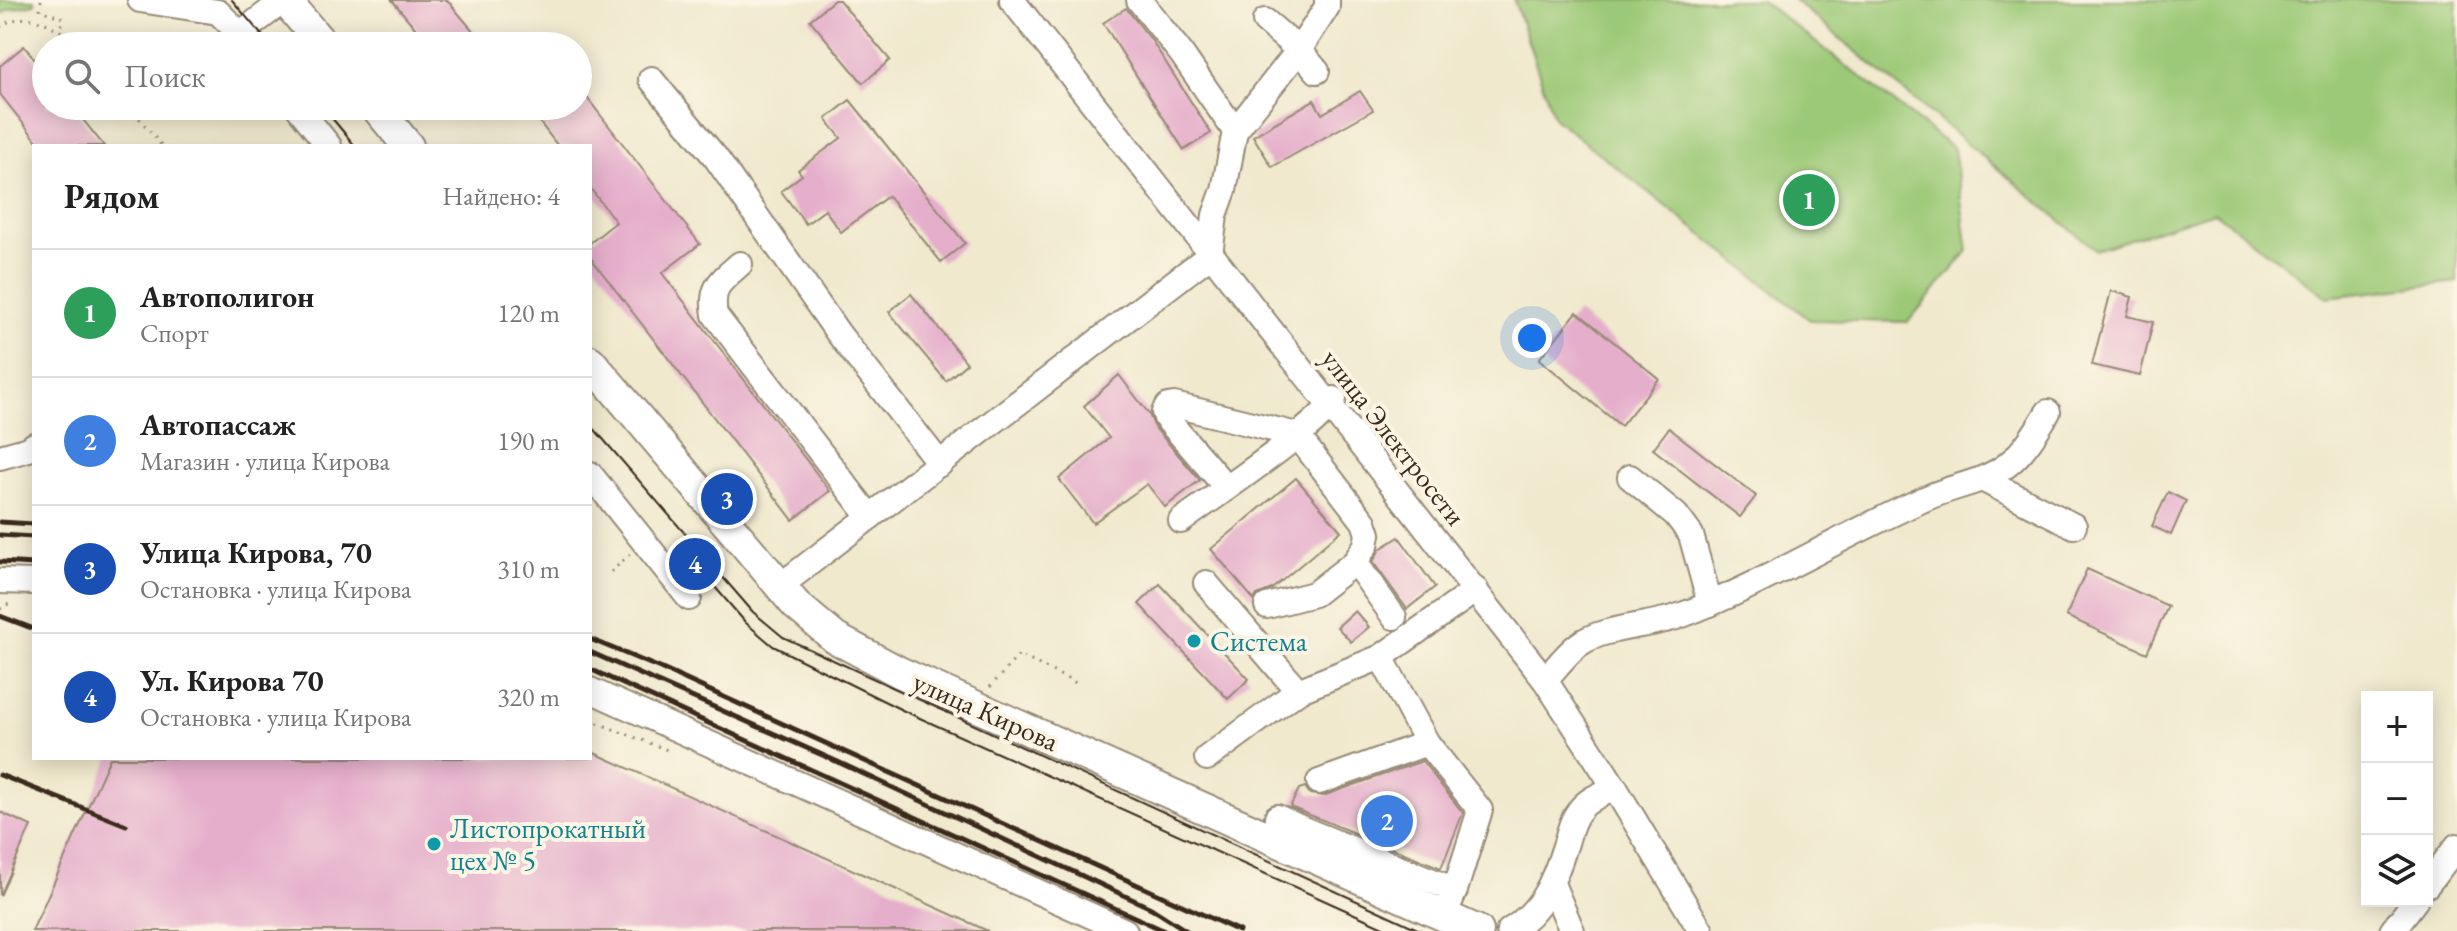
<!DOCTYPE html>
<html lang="ru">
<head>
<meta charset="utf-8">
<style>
	:root { --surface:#fff; --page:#f6f6f6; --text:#222; --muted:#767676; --line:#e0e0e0; --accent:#1f6fb2 }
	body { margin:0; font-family:"EB Garamond",serif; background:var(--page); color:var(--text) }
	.controls { position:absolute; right:24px; bottom:24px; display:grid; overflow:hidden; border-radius:0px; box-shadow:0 4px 20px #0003 }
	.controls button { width:72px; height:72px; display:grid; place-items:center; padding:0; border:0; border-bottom:2px solid var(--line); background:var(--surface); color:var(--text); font:40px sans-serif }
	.you { position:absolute; left:1532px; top:338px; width:28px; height:28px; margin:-20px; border:6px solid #fff; border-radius:50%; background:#1a73e8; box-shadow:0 0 0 12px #1a73e833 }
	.badge { display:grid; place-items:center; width:52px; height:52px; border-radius:50%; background:var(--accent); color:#fff; font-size:26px; font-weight:700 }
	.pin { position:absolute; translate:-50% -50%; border:4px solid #fff; box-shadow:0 2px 8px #0006 }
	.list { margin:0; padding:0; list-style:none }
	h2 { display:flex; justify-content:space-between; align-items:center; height:104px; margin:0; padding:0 32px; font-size:34px }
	h2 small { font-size:26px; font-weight:400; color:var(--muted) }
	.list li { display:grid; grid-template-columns:52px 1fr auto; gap:24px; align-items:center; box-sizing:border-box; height:128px; padding:0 32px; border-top:2px solid var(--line) }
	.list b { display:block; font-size:30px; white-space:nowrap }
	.list p { margin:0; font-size:26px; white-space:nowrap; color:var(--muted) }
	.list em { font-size:26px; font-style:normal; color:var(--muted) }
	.icon { flex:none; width:44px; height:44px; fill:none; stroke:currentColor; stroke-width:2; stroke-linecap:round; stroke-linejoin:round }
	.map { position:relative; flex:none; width:2457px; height:931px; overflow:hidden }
	.search { position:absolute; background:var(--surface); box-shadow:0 4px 20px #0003; left:32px; top:32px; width:560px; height:88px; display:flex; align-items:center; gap:20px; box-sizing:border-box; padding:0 28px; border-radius:44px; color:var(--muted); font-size:30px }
	.panel { position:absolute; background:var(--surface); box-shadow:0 4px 20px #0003; left:32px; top:144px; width:560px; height:616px; border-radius:0px }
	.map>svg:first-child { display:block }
	.green { fill:#9cc977; stroke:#6c7a4a; stroke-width:2 }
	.building { fill:#e5aecb }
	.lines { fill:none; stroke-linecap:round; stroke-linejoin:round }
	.minor-casing { stroke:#968a76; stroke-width:28 }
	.major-casing { stroke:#968a76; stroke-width:34 }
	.path { stroke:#968a76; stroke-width:3; stroke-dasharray:2 6; stroke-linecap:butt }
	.minor { stroke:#fff; stroke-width:24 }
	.major { stroke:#fff; stroke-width:30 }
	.tram { stroke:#3b2a1e; stroke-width:2 }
	.rail { stroke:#3b2a1e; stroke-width:5 }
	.culture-dot { fill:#0f9aa8; stroke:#fcf5e5; stroke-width:3 }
	.labels { text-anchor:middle; stroke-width:8; stroke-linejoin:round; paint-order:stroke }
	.street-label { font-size:28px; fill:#3b2a1e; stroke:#fcf5e5 }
	.culture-label { font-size:28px; fill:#0d838f; stroke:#fcf5e5; text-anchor:start }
</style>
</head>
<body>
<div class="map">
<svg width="2457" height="931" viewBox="0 0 2457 931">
	<rect width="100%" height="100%" fill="#fcf5e5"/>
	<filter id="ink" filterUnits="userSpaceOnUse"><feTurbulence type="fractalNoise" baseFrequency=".0125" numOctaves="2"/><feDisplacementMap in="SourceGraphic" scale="16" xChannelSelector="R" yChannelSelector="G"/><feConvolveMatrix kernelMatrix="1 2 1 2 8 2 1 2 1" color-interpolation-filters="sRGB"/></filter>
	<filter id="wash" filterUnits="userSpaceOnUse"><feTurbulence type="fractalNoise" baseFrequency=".006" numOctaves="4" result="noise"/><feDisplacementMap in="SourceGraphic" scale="32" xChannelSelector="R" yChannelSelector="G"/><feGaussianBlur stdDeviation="1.8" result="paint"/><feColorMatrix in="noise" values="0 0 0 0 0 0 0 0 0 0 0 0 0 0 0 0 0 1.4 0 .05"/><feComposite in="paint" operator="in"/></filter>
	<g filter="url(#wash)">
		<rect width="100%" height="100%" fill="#f0e9ce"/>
		<g class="green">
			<path d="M0 0H34L35 4 10 9 0 15Z"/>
			<path d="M1514 0H1761L1954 149 1968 251 1908 322 1810 320 1554 118Z"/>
			<path d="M1794 0H2457V282L2327 297 2214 212 2096 250Z"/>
		</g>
		<g id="blocks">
			<g class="building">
				<path d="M392 0H447L480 39 473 46H404L420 34Z"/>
				<path d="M834 0H839L890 60 863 83 810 20Z"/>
				<path d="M1126 8 1152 41 1211 133 1184 150 1103 23Z"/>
				<path d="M24 46 46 73V106H72L104 146H41L0 94V66Z"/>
				<path d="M578 86 700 244 662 273 830 491 793 520 590 257V243L616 222 590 188V146H558L527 106H578Z"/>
				<path d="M1360 91 1373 110 1272 167 1253 136 1314 100 1322 114Z"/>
				<path d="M850 100 965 243 941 262 888 196 841 232 825 210 806 224 781 191 802 175 798 170 841 138 826 119Z"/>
				<path d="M2111 291 2132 297 2127 316 2153 322 2140 376 2092 365Z"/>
				<path d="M911 294 967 363 946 381 889 312Z"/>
				<path d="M1577 312 1659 379 1621 426 1539 359Z"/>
				<path d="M1119 375 1149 414 1155 428 1200 480 1165 507 1147 484 1093 523 1059 479 1109 438 1084 406Z"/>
				<path d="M1669 428 1756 496 1740 517 1653 449Z"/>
				<path d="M1296 478 1341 531 1272 589 1257 595 1254 600 1211 549Z"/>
				<path d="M2168 492 2186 501 2171 535 2152 526Z"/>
				<path d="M1399 537 1435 587 1407 609 1373 562 1380 549Z"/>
				<path d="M2087 569 2168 606 2147 653 2066 616Z"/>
				<path d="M1160 584 1249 679 1228 699 1139 604Z"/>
				<path d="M1355 611 1369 627 1351 642 1337 627Z"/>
				<path d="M590 751 988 931H32L110 758H590Z"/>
				<path d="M1422 761 1463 813 1441 868 1290 807 1299 789 1305 787 1310 794 1323 796Z"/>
				<path d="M0 812 31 826 0 896Z"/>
			</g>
		</g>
	</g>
	<g filter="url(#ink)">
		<use href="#blocks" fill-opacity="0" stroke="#968a76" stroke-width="2"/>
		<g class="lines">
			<g class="minor-casing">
				<g id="minor">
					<path d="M140 0 218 12 240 34 284 0"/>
					<path d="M1012 0 1545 680 1615 788 1701 931"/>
					<path d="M1265 21 1299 50 1317 71"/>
					<path d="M651 79 716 158 838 333 940 464"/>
					<path d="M297 106 329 146"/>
					<path d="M1235 131 1299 50 1327 7V0"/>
					<path d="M740 264C721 281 710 286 715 315L870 517"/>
					<path d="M0 457 29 449 34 445"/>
					<path d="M590 474 689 598"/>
					<path d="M1630 477 1676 515 1691 535 1710 604"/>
					<path d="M1984 480 2074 526"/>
					<path d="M1226 487 1166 418 1164 412 1168 406 1174 405 1297 435 1364 522 1368 534 1366 545 1355 562 1314 594 1267 606"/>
					<path d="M1181 521C1210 499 1323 424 1334 399"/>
					<path d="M1355 562 1394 617"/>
					<path d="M0 581 34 582"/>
					<path d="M1206 583 1298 691"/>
					<path d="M780 586 1210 255 1215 215 1224 190 1235 131 1181 53 1139 0"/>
					<path d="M1381 657 1427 743"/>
					<path d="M1545 680C1555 669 1566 654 1578 645 1603 626 1651 627 1682 615 1768 583 1845 533 1929 497 1956 485 1983 483 2007 465 2024 452 2037 430 2048 412"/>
					<path d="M590 690 1125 931"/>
					<path d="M1207 758 1298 691 1381 657 1476 590"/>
					<path d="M1319 782 1427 743 1480 810 1455 890"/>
					<path d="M1277 817 1305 830"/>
					<path d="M1297 850 1305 830 1455 890 1450 902"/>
					<path d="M2427 885 2457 846"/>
					<path d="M1553 886 1572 931"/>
					<path d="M1509 931C1542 911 1554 881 1565 846 1569 834 1571 821 1579 811 1587 799 1602 794 1615 788"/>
					<path d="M2392 931 2415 901"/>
				</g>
			</g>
			<g class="major-casing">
				<g id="major">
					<path d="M285 0 324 46"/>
					<path d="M375 106 408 146"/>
					<path d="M590 361 796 605 835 638 899 672 1478 931"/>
				</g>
			</g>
			<g class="path">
				<path d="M41 0 40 10 63 18 60 31"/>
				<path d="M0 27C28 6 58 28 80 46"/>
				<path d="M129 106 162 146"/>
				<path d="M611 572 630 554"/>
				<path d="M0 609 12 602"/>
				<path d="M990 687 1019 655 1076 683"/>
				<path d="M590 720 670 751"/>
			</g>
			<use href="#minor" class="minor"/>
			<use href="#major" class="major"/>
			<g class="tram">
				<path d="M232 0 271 46"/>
				<path d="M322 106 355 146"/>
				<path d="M590 424 753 612 783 637 1422 931"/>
				<path d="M714 586 746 623 773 646 902 710 1392 931"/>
			</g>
			<g class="rail">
				<path d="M0 522 34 524"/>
				<path d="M0 535 34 537"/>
				<path d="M0 562 34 564"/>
				<path d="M0 616 34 629"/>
				<path d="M590 639 660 668 1239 931"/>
				<path d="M590 652 838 762 1151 908 1187 931"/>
				<path d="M590 669 1165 931"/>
				<path d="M0 775 126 825"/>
			</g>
		</g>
	</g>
	<g class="culture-dot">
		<circle cx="1194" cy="641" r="8"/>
		<circle cx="434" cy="844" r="8"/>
	</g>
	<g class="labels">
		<g class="street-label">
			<text transform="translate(1394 437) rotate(52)" y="10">улица Электросети</text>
			<text transform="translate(986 711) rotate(24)" y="10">улица Кирова</text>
		</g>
		<g class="culture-label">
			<text x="1210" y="651">Система</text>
			<text x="450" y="838">Листопрокатный<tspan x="450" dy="32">цех № 5</tspan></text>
		</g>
	</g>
</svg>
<div class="controls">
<button>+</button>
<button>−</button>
<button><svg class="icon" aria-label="layers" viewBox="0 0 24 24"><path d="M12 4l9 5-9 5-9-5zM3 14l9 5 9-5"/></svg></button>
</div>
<div class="you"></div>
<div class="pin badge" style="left:1809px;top:200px;background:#2e9e5b">1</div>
<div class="pin badge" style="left:1387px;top:821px;background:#3f7fe0">2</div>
<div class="pin badge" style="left:727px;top:499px;background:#1a4fb4">3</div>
<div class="pin badge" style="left:695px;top:564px;background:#1a4fb4">4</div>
<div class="search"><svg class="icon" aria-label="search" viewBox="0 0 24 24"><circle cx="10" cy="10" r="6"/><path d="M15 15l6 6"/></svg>Поиск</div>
<section class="panel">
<h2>Рядом<small>Найдено: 4</small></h2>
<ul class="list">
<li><span class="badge" style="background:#2e9e5b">1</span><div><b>Автополигон</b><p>Спорт</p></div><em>120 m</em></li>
<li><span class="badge" style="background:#3f7fe0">2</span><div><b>Автопассаж</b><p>Магазин · улица Кирова</p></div><em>190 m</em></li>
<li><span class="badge" style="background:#1a4fb4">3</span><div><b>Улица Кирова, 70</b><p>Остановка · улица Кирова</p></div><em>310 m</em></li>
<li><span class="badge" style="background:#1a4fb4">4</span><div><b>Ул. Кирова 70</b><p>Остановка · улица Кирова</p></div><em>320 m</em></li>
</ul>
</section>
</div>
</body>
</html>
